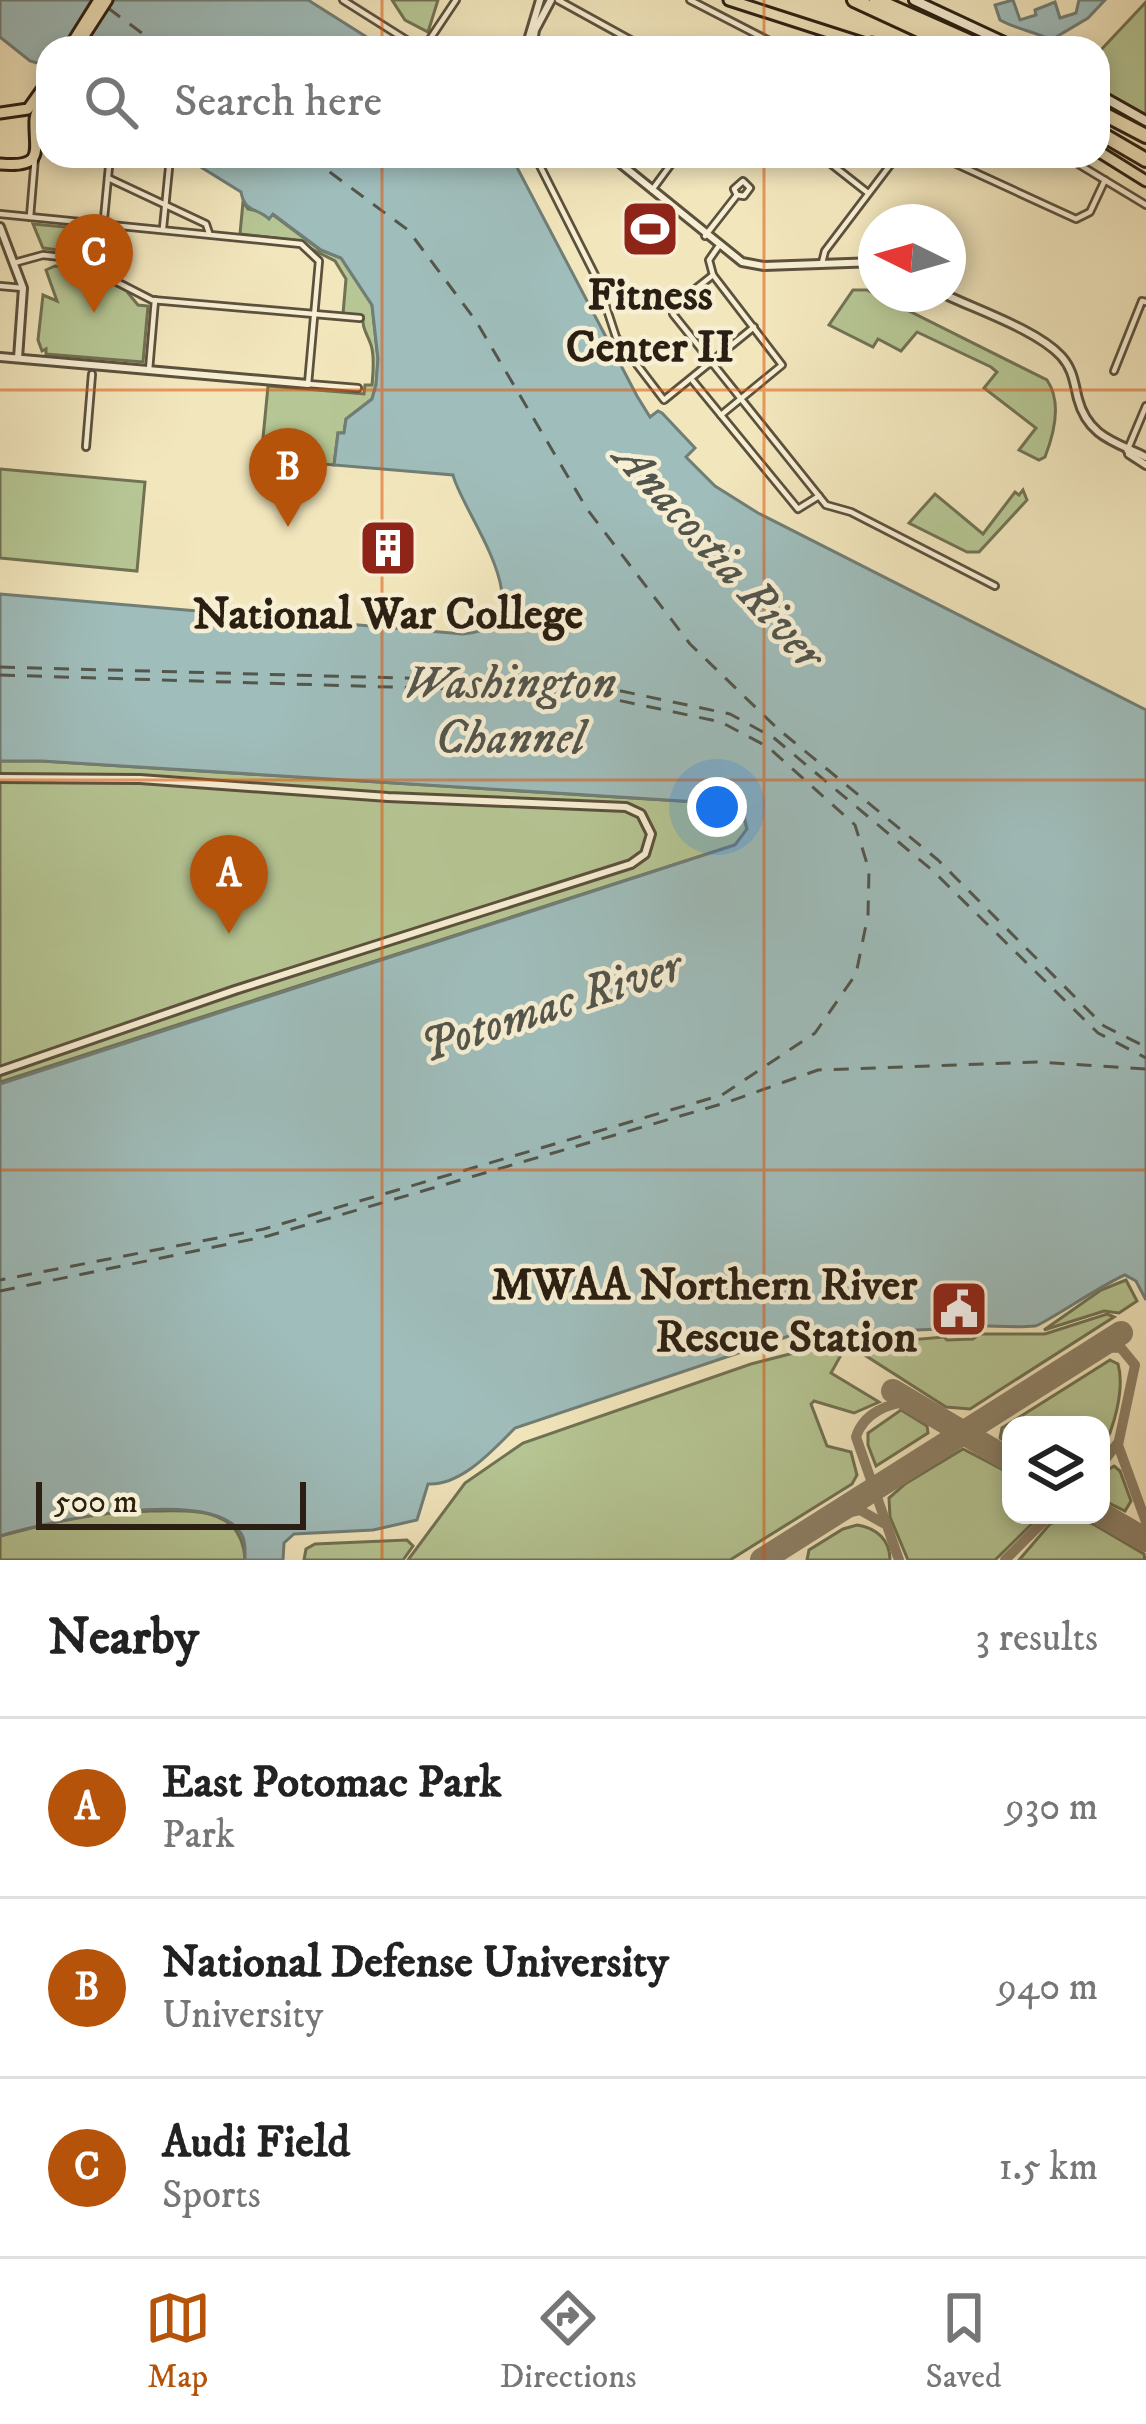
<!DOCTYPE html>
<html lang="en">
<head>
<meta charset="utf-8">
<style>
	:root { --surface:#fff; --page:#f6f6f6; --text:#222; --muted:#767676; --line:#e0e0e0; --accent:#b45309 }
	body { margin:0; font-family:"IM FELL DW Pica",serif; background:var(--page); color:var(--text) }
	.controls { position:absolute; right:36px; bottom:36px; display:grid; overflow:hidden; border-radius:24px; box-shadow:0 6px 18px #0003 }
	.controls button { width:108px; height:108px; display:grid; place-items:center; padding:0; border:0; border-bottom:3px solid var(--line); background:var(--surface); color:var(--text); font:60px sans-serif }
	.compass { position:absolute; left:858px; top:204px; width:108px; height:108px; border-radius:50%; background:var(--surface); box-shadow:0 6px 18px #0003; rotate:275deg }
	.scale { position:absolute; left:36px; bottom:30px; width:270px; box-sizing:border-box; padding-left:12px; border:6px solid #2a1f12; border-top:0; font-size:33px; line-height:42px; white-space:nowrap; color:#2a1f12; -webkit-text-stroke:9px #f7efd4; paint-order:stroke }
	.you { position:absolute; left:717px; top:807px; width:42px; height:42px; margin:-30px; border:9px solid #fff; border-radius:50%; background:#1a73e8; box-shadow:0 0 0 18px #1a73e833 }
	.badge { display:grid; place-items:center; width:78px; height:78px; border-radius:50%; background:var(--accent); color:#fff; font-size:39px; font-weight:700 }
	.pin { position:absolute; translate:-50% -99px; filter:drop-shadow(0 3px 6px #0008) }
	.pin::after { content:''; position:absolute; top:63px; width:42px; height:36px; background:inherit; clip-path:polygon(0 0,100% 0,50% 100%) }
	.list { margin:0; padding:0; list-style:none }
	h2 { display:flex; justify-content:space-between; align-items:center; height:156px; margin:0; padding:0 48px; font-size:51px }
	h2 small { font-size:39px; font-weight:400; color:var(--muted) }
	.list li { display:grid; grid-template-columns:78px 1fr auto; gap:36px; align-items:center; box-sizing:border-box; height:180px; padding:0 48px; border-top:3px solid var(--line) }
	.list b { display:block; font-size:45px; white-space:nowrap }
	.list p { margin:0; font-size:39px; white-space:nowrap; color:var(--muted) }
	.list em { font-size:39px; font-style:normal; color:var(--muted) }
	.icon { flex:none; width:66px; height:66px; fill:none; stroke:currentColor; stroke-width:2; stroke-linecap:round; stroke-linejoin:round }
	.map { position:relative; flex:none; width:1146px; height:1560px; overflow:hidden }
	.search { position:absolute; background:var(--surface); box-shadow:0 6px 18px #0003; left:36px; right:36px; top:36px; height:132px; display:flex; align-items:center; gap:30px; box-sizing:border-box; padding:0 42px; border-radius:36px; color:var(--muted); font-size:45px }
	.sheet { height:696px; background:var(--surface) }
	nav { display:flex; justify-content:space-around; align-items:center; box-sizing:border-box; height:168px; border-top:3px solid var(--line); background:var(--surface); font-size:33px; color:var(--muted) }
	nav a { display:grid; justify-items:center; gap:6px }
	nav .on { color:var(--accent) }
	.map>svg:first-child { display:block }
	.green { fill:#b6c694; stroke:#707253; stroke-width:3 }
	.water { fill:#9fbdbb; stroke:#707e77; stroke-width:3 }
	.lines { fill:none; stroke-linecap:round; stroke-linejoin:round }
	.ferry { stroke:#53564d; stroke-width:3; stroke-dasharray:15 12; stroke-linecap:butt }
	.taxiway { stroke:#8e8268; stroke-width:10 }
	.runway { stroke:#8e8268; stroke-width:24 }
	.minor-casing { stroke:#5c513d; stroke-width:10 }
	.tertiary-casing { stroke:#5c513d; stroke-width:12 }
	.secondary-casing { stroke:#2a1f12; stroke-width:14 }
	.primary-casing { stroke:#2a1f12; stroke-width:15 }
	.motorway-casing { stroke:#2a1f12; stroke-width:18 }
	.minor { stroke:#f7efd4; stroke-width:4.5 }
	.tertiary { stroke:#f7efd4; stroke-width:6 }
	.secondary { stroke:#f7efd4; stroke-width:8 }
	.primary { stroke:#f2e6bd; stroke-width:9 }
	.motorway { stroke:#f2e6bd; stroke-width:12 }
	.grid { fill:none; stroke:#de560c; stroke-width:3; stroke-opacity:0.55 }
	.labels { text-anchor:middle; stroke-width:9; stroke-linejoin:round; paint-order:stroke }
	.poi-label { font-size:45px; font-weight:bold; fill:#2a1f12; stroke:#f7efd4 }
	.water-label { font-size:48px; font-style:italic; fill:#53564d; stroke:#f7efd4 }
</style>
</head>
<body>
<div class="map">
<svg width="1146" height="1560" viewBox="0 0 1146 1560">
	<rect width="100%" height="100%" fill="#f2e6bd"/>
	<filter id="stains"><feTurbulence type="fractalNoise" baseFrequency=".00167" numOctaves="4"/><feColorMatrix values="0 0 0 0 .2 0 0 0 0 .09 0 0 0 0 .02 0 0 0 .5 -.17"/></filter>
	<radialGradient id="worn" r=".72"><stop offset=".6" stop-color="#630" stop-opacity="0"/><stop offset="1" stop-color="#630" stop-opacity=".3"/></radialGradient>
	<g class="green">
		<path d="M392 0H438L428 32 405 20Z"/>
		<path d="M1146 2V116L1098 96V53Z"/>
		<path d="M243 202 248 209 272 214 320 250 341 258 372 305 378 359 376 385 372 399 346 419 344 433H338L334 465 261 459 268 386 364 394 365 385H372C373 373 375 357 371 345 367 333 362 329 363 316L343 314 346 279 335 261 294 240 240 234Z"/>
		<path d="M33 224 97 230 95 262 67 251 43 248Z"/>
		<path d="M55 266 102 273V277L130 288 128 293 138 305 148 306 143 362 46 354V349L42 351 38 340 43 295 57 301 46 270Z"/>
		<path d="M853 290H867L1047 380C1062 402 1054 434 1045 457L1039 460 1019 450 1036 428 984 388 997 372 991 367 917 332 901 351 878 339 873 347 829 325Z"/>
		<path d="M0 469 145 482 137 571 0 558Z"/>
		<path d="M1023 490 1027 500 979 552H967L909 523 935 494 983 534 1015 492 1019 495Z"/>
		<path d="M0 761H42L730 804 743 812 747 830 735 845 0 1082Z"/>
		<path d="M1126 1280 1137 1301 1119 1313 1104 1311 1044 1330 1101 1290Z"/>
		<path d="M1107 1314 1114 1317 970 1409 946 1407 849 1345 944 1337 947 1340 973 1339 979 1334H1045Z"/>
		<path d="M821 1346H846L831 1373 879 1402 854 1413 814 1401 811 1404 827 1446 851 1452 857 1475 852 1484 730 1560H408L465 1483 523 1443 751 1364Z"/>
		<path d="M1110 1360 1118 1364C1125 1388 1114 1430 1101 1451V1425H1011V1445L1000 1438 1002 1428Z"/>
		<path d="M901 1410 927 1426 928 1433 876 1466 868 1445V1433Z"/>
		<path d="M963 1449 1011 1474V1515H1041L995 1560H908L890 1517 889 1498 905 1484Z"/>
		<path d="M1114 1466 1120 1471 1131 1501 1125 1511 1101 1499V1474Z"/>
		<path d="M150 1511C192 1511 242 1505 245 1560H0V1536L82 1515Z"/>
		<path d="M1069 1516 1093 1524 1144 1554 1145 1560H1019L1050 1524Z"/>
		<path d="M857 1525C877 1528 890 1540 890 1560H807L809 1550 843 1529Z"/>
		<path d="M407 1540 413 1546 403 1560H304L306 1549 315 1544Z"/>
	</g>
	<g class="water">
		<path d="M0 0H308L384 48H48V66L30 61 0 37Z"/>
		<path d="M1013 0 1020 20 1036 15 1035 10 1055 2 1060 18 1076 13 1079 0H1105L1088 18 1051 40C1034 31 1018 30 1000 20L995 5Z"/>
		<path d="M183 156H511L637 396 650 417 658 411 662 413 695 448 686 457 715 486 758 513 1146 710V1300L1136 1281 1125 1275C1106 1282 1041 1326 1035 1326 1004 1329 971 1322 941 1329L792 1335 515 1428C493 1450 461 1486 428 1484L417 1520 373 1530 294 1534 284 1543 283 1560H245C245 1551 246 1540 240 1532 209 1486 45 1522 0 1536V1084L735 845 747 829 743 812 730 804 42 761H0V594L463 634C553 626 461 511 453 475L334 465 338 433H344L346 419 372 399 376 385 378 359 372 305 341 258 321 250 273 214 269 219C256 207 245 213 241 192Z"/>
	</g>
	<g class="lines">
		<g class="ferry">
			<path d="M108 8 162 48"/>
			<path d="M308 156 408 230 476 321 587 509 690 644 778 729 938 860 1104 1026 1146 1047"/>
			<path d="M0 667 583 683 730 714 774 738 932 870 1098 1033 1146 1058"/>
			<path d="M0 675 584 693 721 722 768 747 855 825 869 870 868 915 856 974 815 1033 722 1095 264 1229 0 1280"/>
			<path d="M0 1291 268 1236 725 1103 818 1070 1037 1062 1146 1069"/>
		</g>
		<g class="taxiway">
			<path d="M1098 1347 1121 1348 1135 1365 1118 1445 1146 1522"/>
			<path d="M1101 1465 1117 1444"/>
			<path d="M832 1516 860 1510 883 1523"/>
			<path d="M899 1560 856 1437C863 1414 888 1402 912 1402"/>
			<path d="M1005 1560 1050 1515"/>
		</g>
		<g class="runway">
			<path d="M893 1391 1011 1461"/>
			<path d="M1101 1514 1146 1540"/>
			<path d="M762 1560 1121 1333"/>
		</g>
		<g class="minor-casing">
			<g id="minor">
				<path d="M343 0 419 48"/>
				<path d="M558 0 645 48"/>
				<path d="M690 0 783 48"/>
				<path d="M424 48 456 0"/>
				<path d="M535 156 597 279 616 337 664 400 754 327"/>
				<path d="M821 156 868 193"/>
				<path d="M939 156 1076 219 1090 212 1105 180"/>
				<path d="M1065 156 1146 205"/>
				<path d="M108 178 206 224 209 233"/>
				<path d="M652 190 677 156"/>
				<path d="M0 214 301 244 319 261 308 384 358 388"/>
				<path d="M30 217 35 157"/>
				<path d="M163 228 169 168"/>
				<path d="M705 236 737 195 744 196 750 188 743 181 734 189 737 195"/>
				<path d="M718 247 709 260 713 275 782 365 721 415"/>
				<path d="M14 263 43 255 70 258 152 300 360 318"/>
				<path d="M822 263 825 251 897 156"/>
				<path d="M99 271 110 156"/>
				<path d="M713 275 675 305 673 314 826 505 851 512 995 586"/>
				<path d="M0 286 23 288"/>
				<path d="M149 370 155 300"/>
				<path d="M1114 371 1142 301 1146 302"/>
				<path d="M693 381 798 509 819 496"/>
				<path d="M86 447 92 374"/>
				<path d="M1127 451 1146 406"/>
			</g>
		</g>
		<g class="tertiary-casing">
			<g id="tertiary">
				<path d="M529 37 540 0"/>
				<path d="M532 48 535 30 551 0"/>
				<path d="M611 156 742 262 764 266 876 262"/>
				<path d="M0 227 23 288 18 358"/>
				<path d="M944 294C977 310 1037 330 1061 356 1073 369 1074 383 1078 399 1088 437 1116 442 1146 457"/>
				<path d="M0 357 308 384"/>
				<path d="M1129 454 1146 465"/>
				<path d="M0 778 140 779 388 797 626 807 641 814 651 834 645 854 631 864 235 990 0 1071"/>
			</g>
		</g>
		<g class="secondary-casing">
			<g id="secondary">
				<path d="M914 0 1017 48"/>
				<path d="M1098 94 1146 121"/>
			</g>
		</g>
		<g class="primary-casing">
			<g id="primary">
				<path d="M729 0 878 48"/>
				<path d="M872 43 894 48"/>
				<path d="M69 48 99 0"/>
				<path d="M76 48 107 0"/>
				<path d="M0 113 28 109 48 81"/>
				<path d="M1098 151 1146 181"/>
				<path d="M0 164C46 168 34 151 35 121 35 110 43 101 48 93"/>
			</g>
		</g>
		<g class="motorway-casing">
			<g id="motorway">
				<path d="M854 0 958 48"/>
				<path d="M876 0 984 48"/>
				<path d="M1098 111 1146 136"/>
				<path d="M1098 132 1146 160"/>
			</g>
		</g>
		<use href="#minor" class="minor"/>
		<use href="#tertiary" class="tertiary"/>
		<use href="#secondary" class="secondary"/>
		<use href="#primary" class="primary"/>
		<use href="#motorway" class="motorway"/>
	</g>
	<path class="grid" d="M382 0V48M764 0V48M382 156V1560M764 156V1560M0 390H1146M0 780H1146M0 1170H1146"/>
	<defs>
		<g id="stadium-square" transform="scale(3)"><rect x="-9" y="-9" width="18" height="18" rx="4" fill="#8f2418" stroke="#f7efd4"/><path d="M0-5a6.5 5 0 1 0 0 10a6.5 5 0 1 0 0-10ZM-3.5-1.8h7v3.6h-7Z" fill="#fff"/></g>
		<g id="building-square" transform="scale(3)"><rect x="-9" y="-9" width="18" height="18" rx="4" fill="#8f2418" stroke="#f7efd4"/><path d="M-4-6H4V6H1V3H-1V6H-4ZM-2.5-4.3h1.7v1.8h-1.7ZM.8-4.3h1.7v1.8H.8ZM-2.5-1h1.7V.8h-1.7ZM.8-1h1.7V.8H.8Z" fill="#fff"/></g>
		<g id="civic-square" transform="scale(3)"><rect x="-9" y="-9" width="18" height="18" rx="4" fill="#8f2418" stroke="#f7efd4"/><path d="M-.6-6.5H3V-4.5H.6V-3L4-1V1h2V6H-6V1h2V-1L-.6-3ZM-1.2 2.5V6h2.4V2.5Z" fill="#fff"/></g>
	</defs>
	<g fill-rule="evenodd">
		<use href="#stadium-square" x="650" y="229"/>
		<use href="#building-square" x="388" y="548"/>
		<use href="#civic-square" x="959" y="1309"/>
	</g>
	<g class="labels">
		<g class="poi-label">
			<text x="650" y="309">Fitness<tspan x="650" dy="52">Center II</tspan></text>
			<text x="388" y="628">National War College</text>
			<text x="917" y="1299" text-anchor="end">MWAA Northern River<tspan x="917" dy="52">Rescue Station</tspan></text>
		</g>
		<g class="water-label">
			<text transform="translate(721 554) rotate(48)" y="17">Anacostia River</text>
			<text x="510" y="698">Washington<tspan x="510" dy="55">Channel</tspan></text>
			<text transform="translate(550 1004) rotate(-18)" y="17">Potomac River</text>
		</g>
	</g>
	<rect width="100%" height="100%" filter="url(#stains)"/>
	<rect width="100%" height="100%" fill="url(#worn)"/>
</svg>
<div class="controls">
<button><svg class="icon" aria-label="layers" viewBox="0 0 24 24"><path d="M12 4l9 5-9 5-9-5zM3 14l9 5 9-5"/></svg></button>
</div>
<svg class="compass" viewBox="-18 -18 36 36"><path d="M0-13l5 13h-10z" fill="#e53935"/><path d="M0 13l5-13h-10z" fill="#767676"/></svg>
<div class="scale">500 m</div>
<div class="you"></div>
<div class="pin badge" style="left:229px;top:934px">A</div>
<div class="pin badge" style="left:288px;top:527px">B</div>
<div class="pin badge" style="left:94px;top:313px">C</div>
<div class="search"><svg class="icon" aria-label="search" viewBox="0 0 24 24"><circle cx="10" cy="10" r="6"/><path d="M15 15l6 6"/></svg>Search here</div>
</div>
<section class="sheet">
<h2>Nearby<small>3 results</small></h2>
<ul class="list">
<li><span class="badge">A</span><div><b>East Potomac Park</b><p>Park</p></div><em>930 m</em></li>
<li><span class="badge">B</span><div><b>National Defense University</b><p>University</p></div><em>940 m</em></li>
<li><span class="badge">C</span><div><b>Audi Field</b><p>Sports</p></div><em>1.5 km</em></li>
</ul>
</section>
<nav>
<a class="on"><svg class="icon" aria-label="map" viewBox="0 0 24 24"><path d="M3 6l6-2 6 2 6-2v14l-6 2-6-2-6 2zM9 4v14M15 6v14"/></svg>Map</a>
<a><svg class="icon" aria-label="directions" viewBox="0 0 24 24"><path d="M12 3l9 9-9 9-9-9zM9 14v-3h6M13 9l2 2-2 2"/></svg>Directions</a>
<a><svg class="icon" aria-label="saved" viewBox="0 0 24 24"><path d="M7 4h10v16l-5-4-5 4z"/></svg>Saved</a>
</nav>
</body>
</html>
